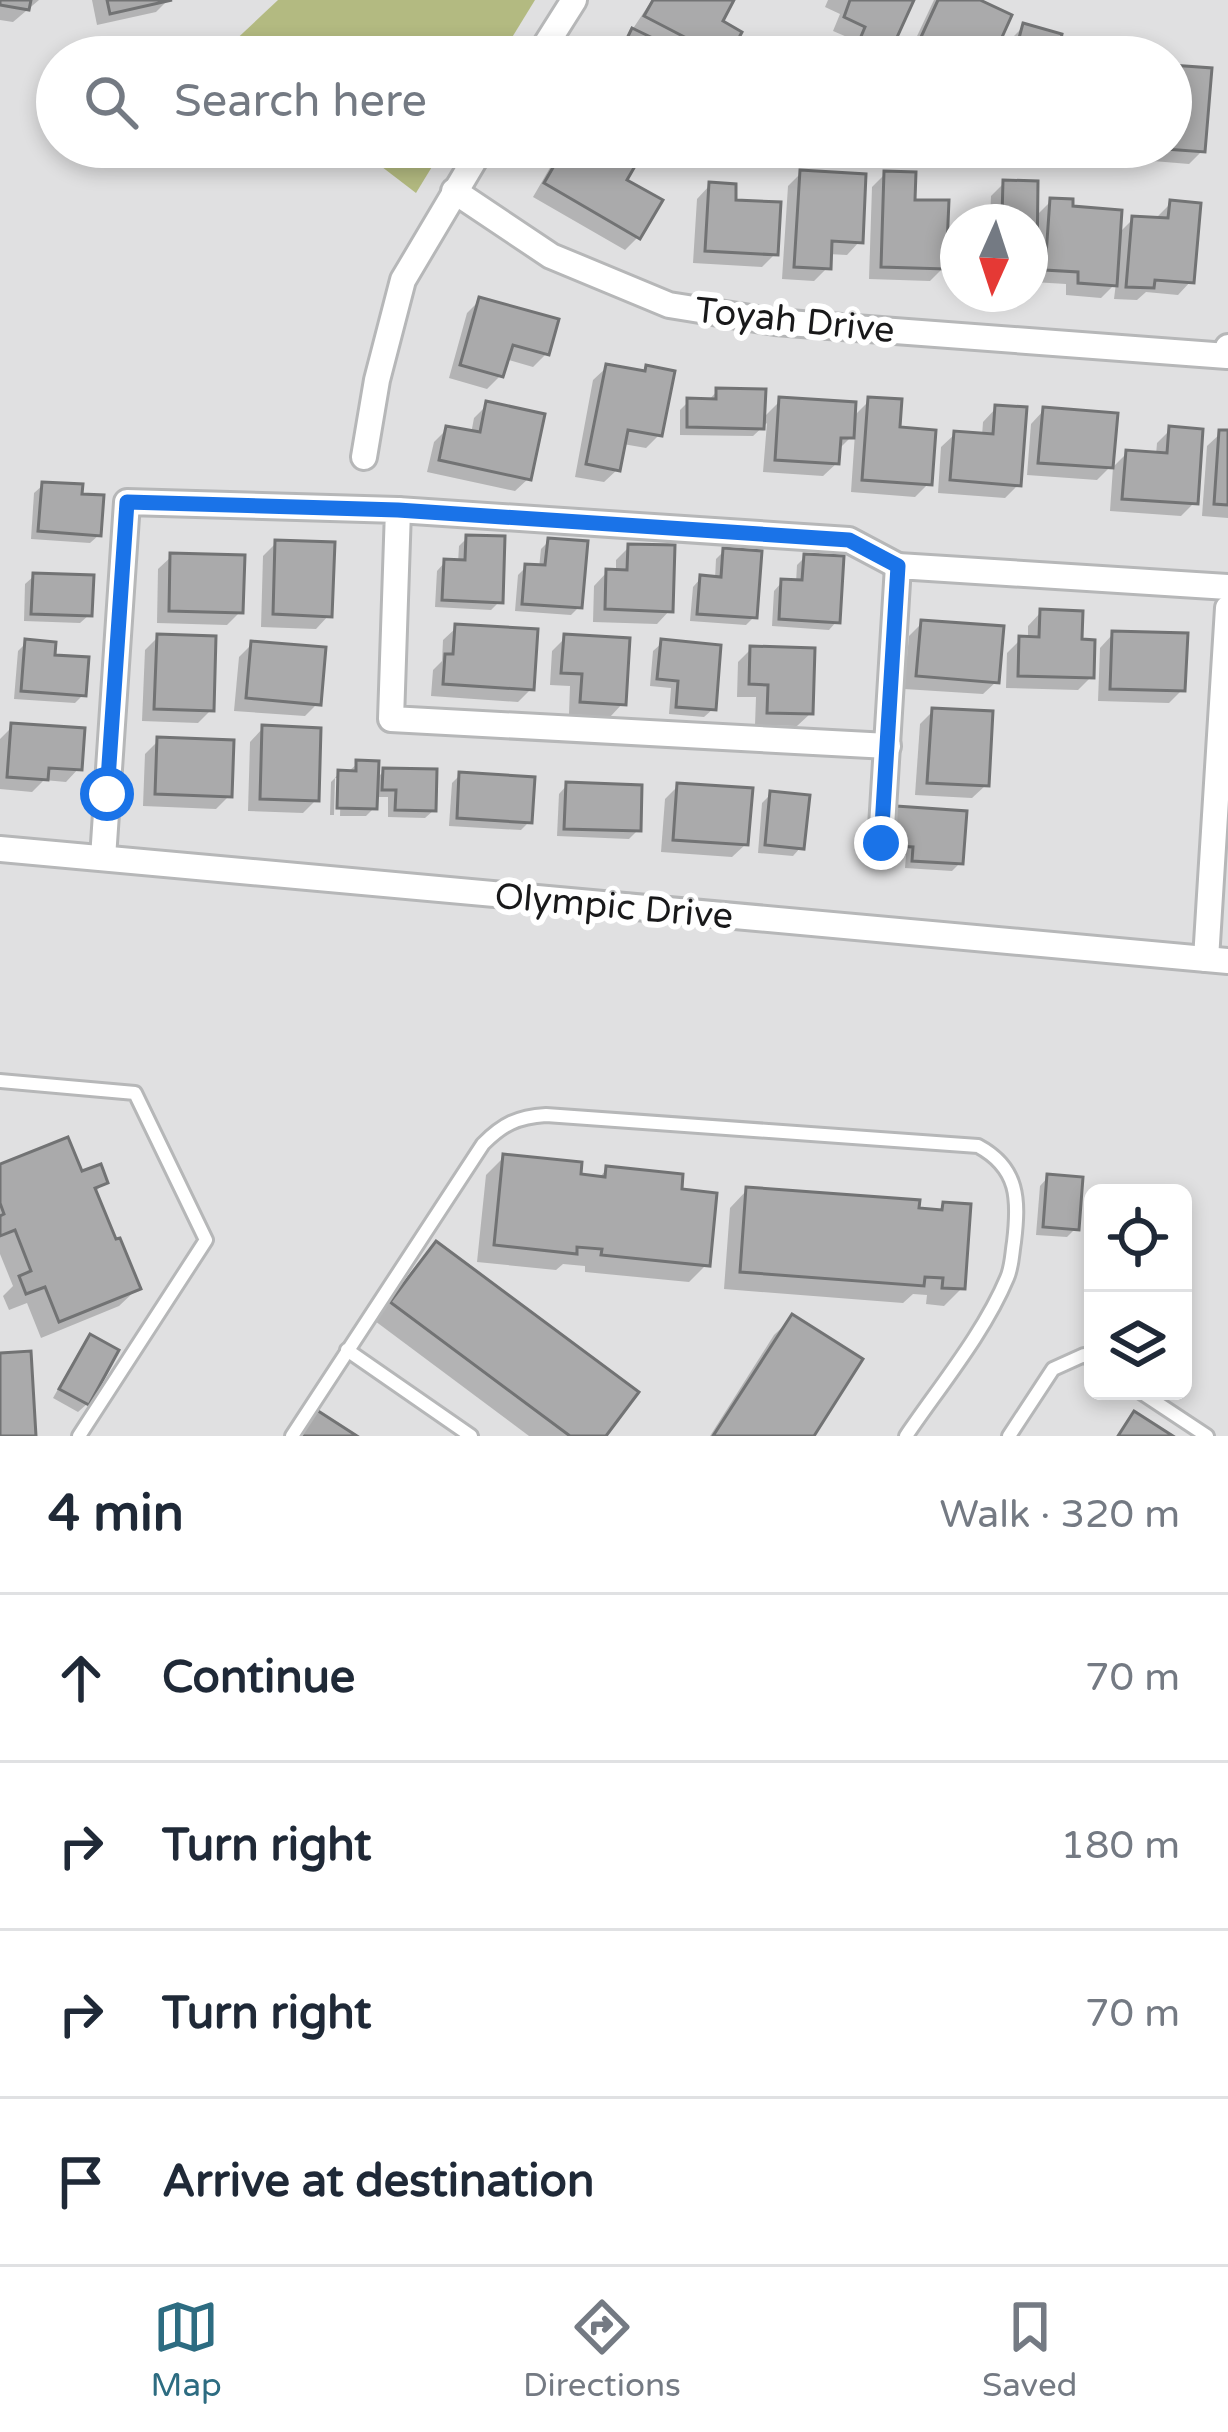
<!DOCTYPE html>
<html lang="en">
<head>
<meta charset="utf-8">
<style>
	:root { --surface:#fff; --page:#f6f6f7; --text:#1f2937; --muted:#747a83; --line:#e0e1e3; --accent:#2d6c81 }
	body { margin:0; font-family:"Varela Round",sans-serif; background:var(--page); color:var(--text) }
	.controls { position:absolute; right:36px; bottom:36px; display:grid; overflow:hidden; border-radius:18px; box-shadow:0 6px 18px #0003 }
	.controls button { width:108px; height:108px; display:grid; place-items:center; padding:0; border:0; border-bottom:3px solid var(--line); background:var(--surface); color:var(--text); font:60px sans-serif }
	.compass { position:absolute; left:940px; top:204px; width:108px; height:108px; border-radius:50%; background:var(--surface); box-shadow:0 6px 18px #0003; rotate:183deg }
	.stop { position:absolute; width:36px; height:36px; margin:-27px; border:9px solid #1a73e8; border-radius:50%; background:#fff }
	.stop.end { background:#1a73e8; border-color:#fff; box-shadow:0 3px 12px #0008 }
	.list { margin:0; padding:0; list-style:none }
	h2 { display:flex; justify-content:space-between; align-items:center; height:156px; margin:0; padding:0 48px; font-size:51px }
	h2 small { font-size:39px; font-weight:400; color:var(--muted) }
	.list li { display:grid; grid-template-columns:78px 1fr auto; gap:36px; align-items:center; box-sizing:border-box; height:168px; padding:0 48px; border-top:3px solid var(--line) }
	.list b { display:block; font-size:45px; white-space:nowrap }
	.list em { font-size:39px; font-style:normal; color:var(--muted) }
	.icon { flex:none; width:66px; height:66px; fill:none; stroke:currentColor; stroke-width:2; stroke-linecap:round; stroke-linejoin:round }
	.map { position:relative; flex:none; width:1228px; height:1436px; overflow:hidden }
	.search { position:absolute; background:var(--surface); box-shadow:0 6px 18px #0003; left:36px; right:36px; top:36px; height:132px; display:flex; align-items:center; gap:30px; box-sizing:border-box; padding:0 42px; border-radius:66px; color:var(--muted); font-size:45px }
	.sheet { height:828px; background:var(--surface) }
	nav { display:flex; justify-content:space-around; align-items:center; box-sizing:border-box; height:168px; border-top:3px solid var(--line); background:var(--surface); font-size:33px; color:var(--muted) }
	nav a { display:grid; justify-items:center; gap:6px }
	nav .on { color:var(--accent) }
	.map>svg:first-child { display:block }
	.green { fill:#b3ba81 }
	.shadow { fill:#0003 }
	.building { fill:#aaaaab; stroke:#727374; stroke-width:3 }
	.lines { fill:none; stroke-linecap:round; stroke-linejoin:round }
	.service-casing { stroke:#b6b7b8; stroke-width:18 }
	.minor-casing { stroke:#b6b7b8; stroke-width:30 }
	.service { stroke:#fff; stroke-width:12 }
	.minor { stroke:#fff; stroke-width:24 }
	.route { stroke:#1a73e8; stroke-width:15 }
	.labels { text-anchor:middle; stroke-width:12; stroke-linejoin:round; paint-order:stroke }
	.street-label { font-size:36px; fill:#19191a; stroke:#fff }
</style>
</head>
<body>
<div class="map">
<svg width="1228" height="1436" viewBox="0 0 1228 1436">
	<rect width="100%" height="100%" fill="#e0e0e1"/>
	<g class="green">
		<path d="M278 0H535L500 57H239L227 48Z"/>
		<path d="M356 147H444L416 193Z"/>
	</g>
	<g class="shadow">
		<path d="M0 0H39L13 22 0 20Z"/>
		<path d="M92 0H168L156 12 97 25Z"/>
		<path d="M652 0H730L719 23 726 57H614Z"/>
		<path d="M828 0H910L885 57H847L854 40 833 31 840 14 825 7Z"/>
		<path d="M934 0H973L990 57H925L910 51Z"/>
		<path d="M1024 26 1052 57H1006L1011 39Z"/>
		<path d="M1171 68 1202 151 1189 164 1153 161 1154 147H1171Z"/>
		<path d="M562 147H643L623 181 638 237 625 250 533 197Z"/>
		<path d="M1045 147H1074L1068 153Z"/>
		<path d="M801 173 860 241 847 255 828 254V267L814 281 782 279 788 186Z"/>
		<path d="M885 174 943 268 930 281 869 279 872 187Z"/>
		<path d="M1004 183 1035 217 1051 201 1118 234 1133 219 1157 221V217L1171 203 1191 281 1178 295 1146 292 1137 300 1114 299 1116 283 1101 298 1066 295V284L1033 282 1035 262 1030 267V222H971L990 220 991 196Z"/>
		<path d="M710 185 775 254 762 267 693 263 697 199Z"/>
		<path d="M480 300 546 354 533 367 505 359 501 375 487 389 449 378 467 313Z"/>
		<path d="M607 367 642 374 647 369 659 435 646 448 623 444 618 469 604 482 575 477 593 380Z"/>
		<path d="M717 391 762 419 781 400 852 418 870 400 897 430 929 483 915 497 851 492 855 433 837 451V463L823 476 763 472 767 423 753 436 680 435V410L689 401 709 400Z"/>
		<path d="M487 405 529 478 515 491 427 472 434 442 447 429 471 434 474 418Z"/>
		<path d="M996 408 1018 485 1005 498 938 493 941 447 955 434 982 436 983 422Z"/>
		<path d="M1044 410 1110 467 1097 480 1027 475 1031 424Z"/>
		<path d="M1170 430 1195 502 1181 516 1110 511 1113 467 1127 453 1156 455 1157 443Z"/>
		<path d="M1221 433H1228V518L1202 516 1207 446Z"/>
		<path d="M43 485 99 535 90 543 31 539 34 493Z"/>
		<path d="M467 538 500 601 491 610 435 607 437 571 445 562 458 563 459 546Z"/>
		<path d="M549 541 579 607 571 615 515 611 518 575 526 567 539 568 541 549Z"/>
		<path d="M276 543 329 615 316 629 261 627 263 556Z"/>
		<path d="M629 547 670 610 657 624 593 622 594 586 607 572 616 573V560Z"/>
		<path d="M724 551 754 617 746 625 690 621 693 587 701 578 715 579 716 559Z"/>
		<path d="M172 556 240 612 227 625 157 623 158 569Z"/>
		<path d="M805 557 837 621 829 630 772 626 774 591 782 582 796 583 797 565Z"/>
		<path d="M34 576 89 615 80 623 24 621 25 584Z"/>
		<path d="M1041 612 1091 677 1078 690 1006 688 1007 653 1021 639 1028 640V626Z"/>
		<path d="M922 623 997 681 983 694 904 689 909 636Z"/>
		<path d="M457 627 531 689 518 702 431 696 433 670 442 661 443 640Z"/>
		<path d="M1113 634 1182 690 1169 703 1098 701 1100 648Z"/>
		<path d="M158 637 211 710 198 723 142 721 145 650Z"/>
		<path d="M565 638 623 703 610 717 569 714 570 686 550 685 552 651Z"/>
		<path d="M26 643 52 658 83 695 75 703 14 699 18 651Z"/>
		<path d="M662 643 713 709 704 717 669 714 671 688 650 686 653 651Z"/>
		<path d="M252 644 318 703 305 716 234 711 239 657Z"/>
		<path d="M751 649 811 713 797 726 755 725 756 697H737L738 662Z"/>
		<path d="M933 711 986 785 972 798 915 795 920 724Z"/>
		<path d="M12 727 79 768 66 782 44 780 32 792 0 789V739Z"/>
		<path d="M263 728 316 800 303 813 248 811 250 742Z"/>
		<path d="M159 740 229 796 216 809 143 806 145 754Z"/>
		<path d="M358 763 375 780 384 771 434 810 425 818 388 817V797H375L374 808 366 816H340L341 778H335L339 773 349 771Z"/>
		<path d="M460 775 529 822 521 830 449 826 452 783Z"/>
		<path d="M335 778 334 815H330L331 782Z"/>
		<path d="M567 785 638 830 629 839 557 836 559 794Z"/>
		<path d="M678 786 746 844 732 857 661 852 665 799Z"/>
		<path d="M771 794 801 847 793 856 758 853 762 803Z"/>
		<path d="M897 809 960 863 952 871 905 868 906 855 886 853 889 817Z"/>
		<path d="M504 1157 577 1177 598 1179 607 1169 679 1192 707 1264 689 1282 585 1272V1266L563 1264 556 1270 477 1262 486 1175Z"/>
		<path d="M0 1168 105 1182 94 1193 137 1289 119 1306 41 1338 27 1303 9 1310 3 1296 13 1286 0 1254Z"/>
		<path d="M1048 1177 1076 1228 1067 1237 1036 1235 1040 1186Z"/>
		<path d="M747 1190 916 1211 936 1213 944 1205 962 1288 944 1306 926 1304 927 1295 913 1294 903 1303 724 1289 730 1208Z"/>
		<path d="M436 1245 602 1436H529L375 1321 418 1263Z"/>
		<path d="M792 1318 810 1436H710L774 1335Z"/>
		<path d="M90 1338 87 1404 78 1412 53 1398 82 1346Z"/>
	</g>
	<g class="building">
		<path d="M0 0H31L29 10 0 5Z"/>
		<path d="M107 0H172L110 14Z"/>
		<path d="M653 0H734L723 21 742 32 729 57H723L644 16Z"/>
		<path d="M850 0H914L888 57H863L854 53 865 27 844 17Z"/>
		<path d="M938 0H980L1012 15 993 57H953L956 52 921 37Z"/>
		<path d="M1023 23 1062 34 1057 57H1014Z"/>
		<path d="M632 28 692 57H618Z"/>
		<path d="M1171 65 1212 68 1205 152 1165 149 1171 147Z"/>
		<path d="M565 147H646L627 180 663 200 640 239 544 183Z"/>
		<path d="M800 170 866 174 863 243 832 241 831 269 794 267Z"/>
		<path d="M884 171 916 172 915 200H949L946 269 881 267Z"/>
		<path d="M1003 180 1038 181 1037 264H1030V222H972V217H1002Z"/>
		<path d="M709 182 736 184V200L781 202 778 255 705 251Z"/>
		<path d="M1050 198 1073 199V206L1122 210 1117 286 1078 283V272L1045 270Z"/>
		<path d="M1170 200 1201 203 1194 283 1155 280 1154 288 1126 287 1132 216 1168 218Z"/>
		<path d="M479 297 559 319 549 355 513 345 503 377 460 365Z"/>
		<path d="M606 364 645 371 646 365 675 371 662 436 628 430 620 471 586 464Z"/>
		<path d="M716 388 766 389 764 429 687 427V398L716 399Z"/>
		<path d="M779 397 856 402 854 438H841L839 464 775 460Z"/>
		<path d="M868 397 902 399 900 427 936 430 932 485 862 480Z"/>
		<path d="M486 401 545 414 531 480 439 460 446 426 480 432Z"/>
		<path d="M995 405 1027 407 1021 486 950 480 954 431 993 434Z"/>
		<path d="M1043 407 1118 413 1113 468 1038 463Z"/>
		<path d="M1169 426 1203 429 1198 504 1122 499 1126 450 1167 453Z"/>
		<path d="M1219 430H1228V505L1214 504Z"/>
		<path d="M42 482 83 484 82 494 104 495 101 536 38 531Z"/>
		<path d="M466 535 505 536 503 603 442 600 444 559 465 560Z"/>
		<path d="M548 538 588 541 582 608 522 604 525 564 545 565Z"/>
		<path d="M275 540 335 542 332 617 273 614Z"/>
		<path d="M628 544 675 545 673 612 605 609 606 569 627 570Z"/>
		<path d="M723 548 762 551 757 618 697 614 700 575 721 577Z"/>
		<path d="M170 553 245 555 243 613 169 611Z"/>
		<path d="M804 554 844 556 840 623 779 619 781 579 802 580Z"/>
		<path d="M33 573 94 575 92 616 31 614Z"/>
		<path d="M1040 609 1083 611 1082 639 1095 640 1094 678 1018 676 1019 636 1039 637Z"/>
		<path d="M921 620 1004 626 999 683 916 676Z"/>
		<path d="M455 624 538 629 534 690 443 684 445 654H453Z"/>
		<path d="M1112 631 1188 633 1185 691 1110 689Z"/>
		<path d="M157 634 216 636 214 711 154 709Z"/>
		<path d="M564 634 630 638 626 705 580 702 582 674 561 673Z"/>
		<path d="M25 639 56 642 55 655 89 657 86 696 21 691Z"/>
		<path d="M661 639 721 645 716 710 676 707 678 681 657 679Z"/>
		<path d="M251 641 326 647 321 705 246 698Z"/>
		<path d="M750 646 815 648 813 714 767 713 768 685 749 684Z"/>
		<path d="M932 708 993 711 989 786 927 783Z"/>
		<path d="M11 723 85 728 82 770 49 768 48 780 7 777Z"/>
		<path d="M262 725 321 728 319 801 260 799Z"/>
		<path d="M157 737 234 740 232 797 155 794Z"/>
		<path d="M356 760 379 761 377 809 337 808 338 770 356 771Z"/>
		<path d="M383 768 437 769 436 811 395 810 396 790H382Z"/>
		<path d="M459 772 535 777 532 823 457 818Z"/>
		<path d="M566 782 642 785 641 831 564 829Z"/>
		<path d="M677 783 753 788 748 845 673 840Z"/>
		<path d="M770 791 810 795 804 849 765 845Z"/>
		<path d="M896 806 967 811 963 864 912 861 913 847 893 846Z"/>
		<path d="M68 1137 82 1171 101 1164 108 1183 95 1188 116 1239 120 1238 141 1289 59 1322 45 1287 26 1294 19 1276 31 1271 15 1230 0 1236V1216L4 1214 0 1203V1164Z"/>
		<path d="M503 1154 582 1162 581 1174 605 1177 606 1166 683 1174 682 1189 717 1193 710 1266 601 1255 602 1249 577 1247V1254L494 1245Z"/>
		<path d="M1047 1174 1083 1177 1079 1230 1043 1227Z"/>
		<path d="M746 1187 920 1200 919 1208 942 1210 943 1202 971 1204 965 1289 942 1288 943 1278 925 1277 924 1286 740 1272Z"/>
		<path d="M436 1241 639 1392 606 1436H570L390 1302Z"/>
		<path d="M792 1314 863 1359 814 1436H713Z"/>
		<path d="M90 1334 119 1350 89 1405 59 1389Z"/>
		<path d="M31 1351 36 1436H0V1353Z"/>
		<path d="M312 1407 357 1436H294Z"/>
		<path d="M1134 1411 1173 1436H1118Z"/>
	</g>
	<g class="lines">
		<g class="service-casing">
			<g id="service">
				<path d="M0 1081 135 1093 206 1240 79 1436"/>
				<path d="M347 1350 471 1436"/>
				<path d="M1139 1391 1207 1436"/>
				<path d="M292 1436 483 1144C503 1124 517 1117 546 1115L978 1146C1019 1168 1019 1200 1014 1242 1012 1254 1012 1267 1007 1278 984 1333 940 1386 906 1436"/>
				<path d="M1009 1436 1053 1369 1084 1355 1093 1361"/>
			</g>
		</g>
		<g class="minor-casing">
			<g id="minor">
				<path d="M538 57 574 0"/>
				<path d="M454 191 551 256 669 305 775 322 1227 356 1228 347"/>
				<path d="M364 457 377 380 403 280 482 147"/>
				<path d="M398 510 849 540 898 566"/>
				<path d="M881 843 898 566 1228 587"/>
				<path d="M0 849 1228 961"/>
				<path d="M103 858 127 502 398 510 391 719 888 746"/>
				<path d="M1206 959 1228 608"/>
			</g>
		</g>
		<use href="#service" class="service"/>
		<use href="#minor" class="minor"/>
	</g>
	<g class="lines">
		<path class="route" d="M107 794 127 502 398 510 849 540 898 566 881 843"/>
	</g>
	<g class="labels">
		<g class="street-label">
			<text transform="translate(795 319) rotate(6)" y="13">Toyah Drive</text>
			<text transform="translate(614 905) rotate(5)" y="13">Olympic Drive</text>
		</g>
	</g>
</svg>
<div class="controls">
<button><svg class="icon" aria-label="locate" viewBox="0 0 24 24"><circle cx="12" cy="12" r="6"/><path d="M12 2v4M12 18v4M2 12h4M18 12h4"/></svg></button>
<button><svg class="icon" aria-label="layers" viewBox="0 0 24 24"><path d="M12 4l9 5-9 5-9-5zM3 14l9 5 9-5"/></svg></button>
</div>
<svg class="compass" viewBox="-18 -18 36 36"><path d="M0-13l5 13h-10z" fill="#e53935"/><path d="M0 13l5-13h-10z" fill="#747a83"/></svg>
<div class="stop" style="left:107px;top:794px"></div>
<div class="stop end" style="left:881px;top:843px"></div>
<div class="search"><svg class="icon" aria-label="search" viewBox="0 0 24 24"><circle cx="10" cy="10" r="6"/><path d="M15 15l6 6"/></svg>Search here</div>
</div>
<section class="sheet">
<h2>4 min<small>Walk · 320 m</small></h2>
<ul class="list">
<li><svg class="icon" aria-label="ahead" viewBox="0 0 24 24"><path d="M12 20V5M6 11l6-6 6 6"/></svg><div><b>Continue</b></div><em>70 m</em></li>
<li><svg class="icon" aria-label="right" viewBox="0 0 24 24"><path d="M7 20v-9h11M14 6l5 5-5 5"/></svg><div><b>Turn right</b></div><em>180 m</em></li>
<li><svg class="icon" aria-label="right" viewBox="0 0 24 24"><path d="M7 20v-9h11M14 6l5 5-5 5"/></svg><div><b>Turn right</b></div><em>70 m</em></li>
<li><svg class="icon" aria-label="arrive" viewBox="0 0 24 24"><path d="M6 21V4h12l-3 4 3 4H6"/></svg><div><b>Arrive at destination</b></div></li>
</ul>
</section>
<nav>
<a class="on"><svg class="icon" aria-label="map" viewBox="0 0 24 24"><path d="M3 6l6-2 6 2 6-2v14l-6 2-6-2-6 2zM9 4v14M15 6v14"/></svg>Map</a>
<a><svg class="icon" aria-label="directions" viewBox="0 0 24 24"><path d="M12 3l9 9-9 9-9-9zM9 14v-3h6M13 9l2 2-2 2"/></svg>Directions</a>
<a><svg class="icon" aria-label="saved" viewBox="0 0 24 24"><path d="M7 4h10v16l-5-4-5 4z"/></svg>Saved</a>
</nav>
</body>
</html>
